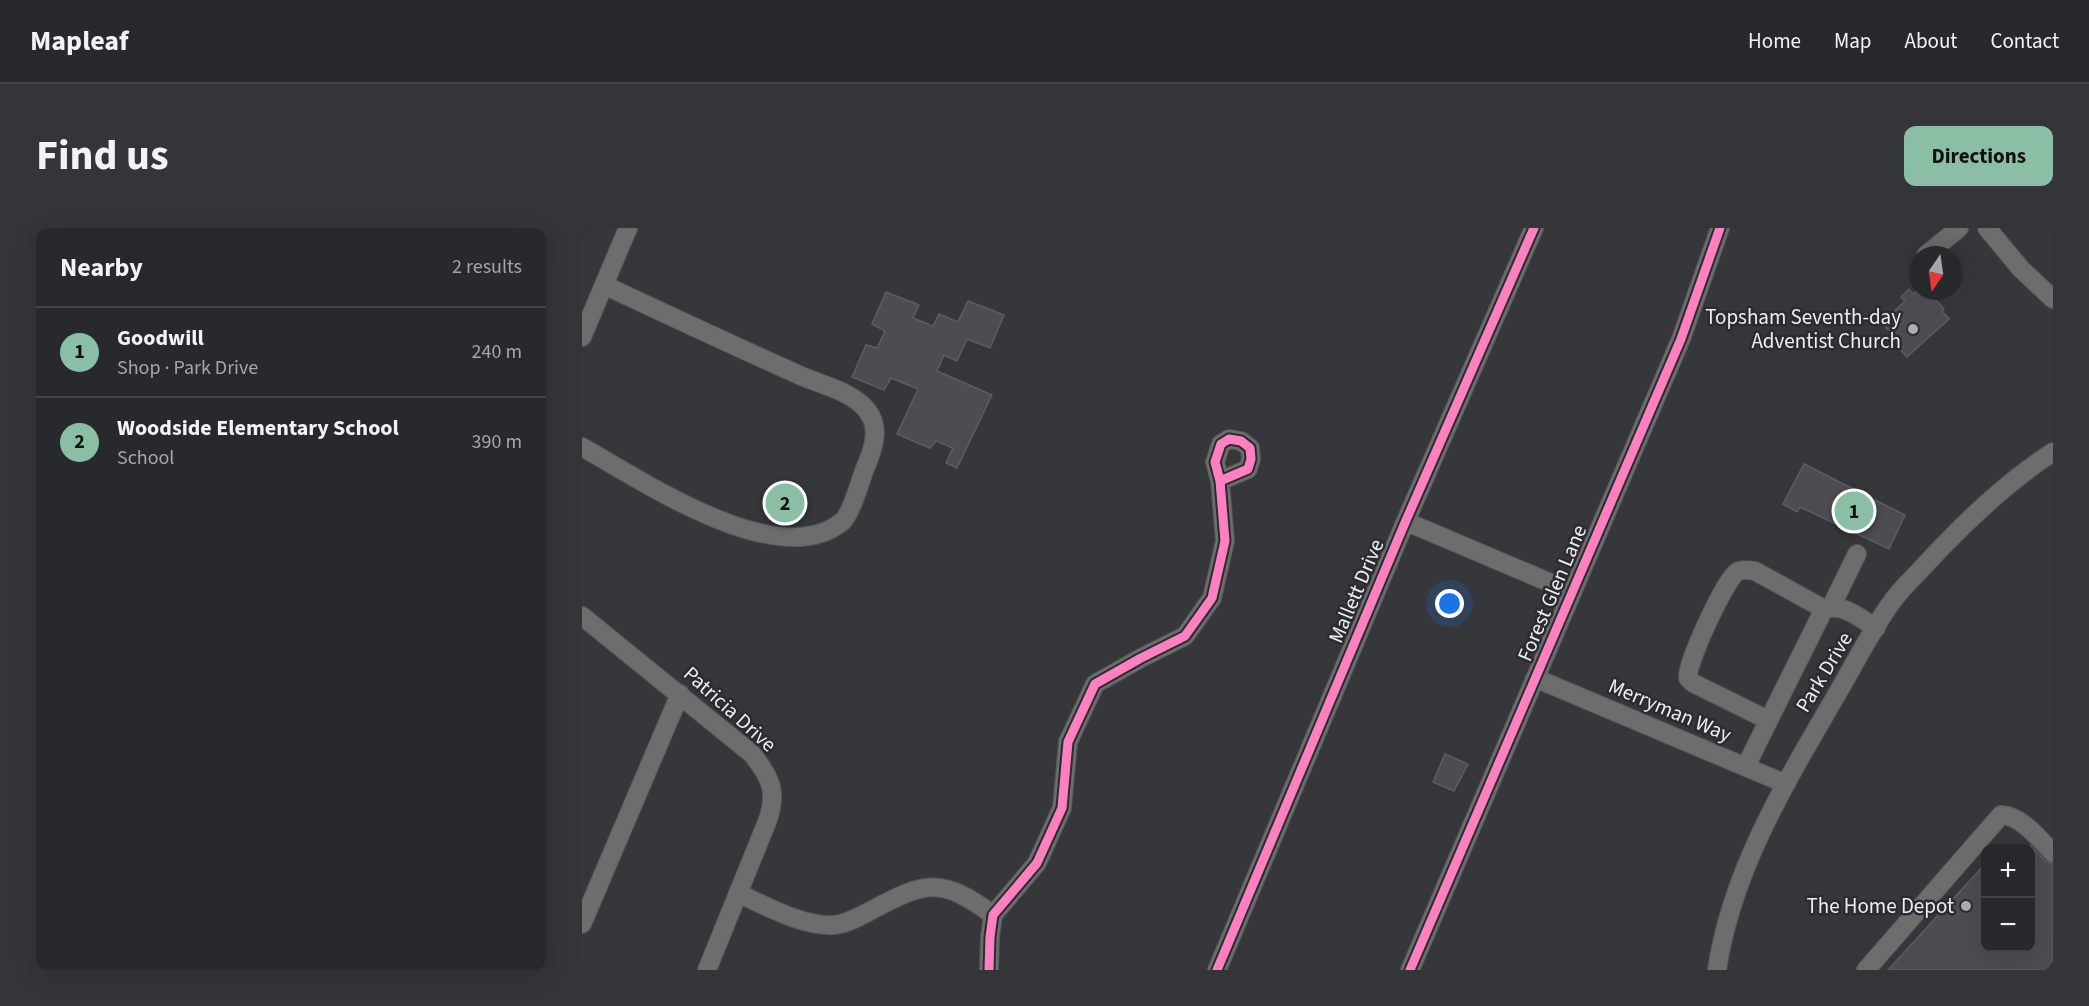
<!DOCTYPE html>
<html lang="en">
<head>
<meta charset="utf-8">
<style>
	:root { --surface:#28292c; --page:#343538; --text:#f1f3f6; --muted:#a5a6a9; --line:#444548; --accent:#8abfa5 }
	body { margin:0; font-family:"Source Sans 3",sans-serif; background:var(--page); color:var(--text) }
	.controls { position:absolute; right:18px; bottom:18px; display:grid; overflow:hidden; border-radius:12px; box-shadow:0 6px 24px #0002 }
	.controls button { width:54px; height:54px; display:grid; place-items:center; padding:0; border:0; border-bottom:2px solid var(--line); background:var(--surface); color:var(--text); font:30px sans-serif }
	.compass { position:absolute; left:1327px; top:18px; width:54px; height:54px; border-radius:50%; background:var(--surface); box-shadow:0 6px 24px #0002; rotate:193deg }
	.you { position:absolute; left:868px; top:376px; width:21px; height:21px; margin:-15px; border:4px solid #fff; border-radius:50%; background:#1a73e8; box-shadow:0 0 0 9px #1a73e833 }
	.badge { display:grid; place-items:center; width:39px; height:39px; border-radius:50%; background:var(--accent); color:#111; font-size:20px; font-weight:700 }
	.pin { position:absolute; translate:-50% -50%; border:3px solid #fff; box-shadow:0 2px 6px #0006 }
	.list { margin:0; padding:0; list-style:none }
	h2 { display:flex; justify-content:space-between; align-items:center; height:78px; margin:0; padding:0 24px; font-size:26px }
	h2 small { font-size:20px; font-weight:400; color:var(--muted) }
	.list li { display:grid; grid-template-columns:39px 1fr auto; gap:18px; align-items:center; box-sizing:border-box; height:90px; padding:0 24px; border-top:2px solid var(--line) }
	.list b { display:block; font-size:22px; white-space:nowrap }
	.list p { margin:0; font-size:20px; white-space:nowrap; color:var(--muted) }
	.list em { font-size:20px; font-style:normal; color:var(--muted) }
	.map { position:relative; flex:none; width:1471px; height:742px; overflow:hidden; border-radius:12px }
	header { display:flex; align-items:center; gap:36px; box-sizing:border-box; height:84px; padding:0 30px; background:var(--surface); border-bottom:2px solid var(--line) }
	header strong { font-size:28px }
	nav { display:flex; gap:33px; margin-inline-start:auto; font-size:21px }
	.intro { display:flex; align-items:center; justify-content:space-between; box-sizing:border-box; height:144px; padding:0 36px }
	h1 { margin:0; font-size:42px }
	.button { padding:15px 27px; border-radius:12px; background:var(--accent); color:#111; font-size:21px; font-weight:700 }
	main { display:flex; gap:36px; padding:0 36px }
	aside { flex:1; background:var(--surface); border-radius:12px; box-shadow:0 6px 24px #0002 }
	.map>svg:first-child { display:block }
	.building { fill:#4c4d50; stroke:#5c5d60; stroke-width:1.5 }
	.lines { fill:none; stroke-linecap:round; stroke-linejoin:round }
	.minor-casing { stroke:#545557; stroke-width:20 }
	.minor { stroke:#6e6d6d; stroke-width:18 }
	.cycleway-casing { stroke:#2b2c31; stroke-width:13 }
	.cycleway { stroke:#ff80c0; stroke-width:9 }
	.poi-dot { fill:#adaeb1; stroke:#2b2c31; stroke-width:2 }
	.labels { text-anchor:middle; stroke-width:5; stroke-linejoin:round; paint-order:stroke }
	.poi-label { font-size:21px; fill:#edeef1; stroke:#2b2c31; text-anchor:end }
	.street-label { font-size:21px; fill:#edeef1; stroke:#2b2c31 }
</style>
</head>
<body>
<header>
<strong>Mapleaf</strong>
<nav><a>Home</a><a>Map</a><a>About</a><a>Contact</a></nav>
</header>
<div class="intro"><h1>Find us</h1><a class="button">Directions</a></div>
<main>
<aside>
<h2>Nearby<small>2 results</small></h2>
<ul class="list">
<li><span class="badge">1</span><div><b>Goodwill</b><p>Shop · Park Drive</p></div><em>240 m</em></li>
<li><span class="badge">2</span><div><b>Woodside Elementary School</b><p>School</p></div><em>390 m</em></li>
</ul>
</aside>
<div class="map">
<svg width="1471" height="742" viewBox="0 0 1471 742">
	<rect width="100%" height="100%" fill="#36373b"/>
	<g class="building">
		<path d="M1327 61 1331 66 1335 63H1342L1346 67 1348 66 1362 81 1360 83 1367 91 1325 129 1307 110 1311 107 1300 95 1323 73 1319 69Z"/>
		<path d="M304 64 337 77 331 90 351 98 357 86 376 94 386 73 422 87 408 120 385 111 375 133 362 127 355 143 410 167 375 240 364 235 371 220 354 213 348 220 315 206 336 161 309 150 302 162 270 149 284 117 295 120 303 103 290 96Z"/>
		<path d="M1222 236 1323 287 1307 321 1218 279 1215 284 1201 276Z"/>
		<path d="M863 526 886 536 872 563 851 554Z"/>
		<path d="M1449 618 1463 633 1471 636V742H1306L1404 635V720H1449Z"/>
	</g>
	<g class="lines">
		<g class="minor-casing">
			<g id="minor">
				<path d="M1405 0 1439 41 1471 71"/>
				<path d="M1344 27 1377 0"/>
				<path d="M0 109 46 0"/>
				<path d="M0 219C58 251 197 347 261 293 269 285 278 255 282 243 292 220 301 196 280 177 263 161 236 156 215 146 150 117 86 87 22 57"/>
				<path d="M822 297H832L990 364"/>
				<path d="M1249 379 1275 326"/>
				<path d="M0 388 170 526C189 550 196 564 185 594L125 742"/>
				<path d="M953 450 1204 556"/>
				<path d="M1186 492 1111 455 1106 450C1104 436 1143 352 1155 344 1160 341 1167 342 1173 343L1242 381"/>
				<path d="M1164 538 1242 381C1261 375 1278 390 1294 400"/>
				<path d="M156 665C183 678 222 699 252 697 265 696 278 688 290 682 344 653 360 649 411 687"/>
				<path d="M0 696 98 466"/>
				<path d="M407 742 408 709 411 687 455 635 480 580 486 514 513 456 559 430 603 408 630 370 643 313 638 253 633 234 639 216 647 211 659 213 668 220 669 231 666 241 638 253"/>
				<path d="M635 742 822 297 952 0"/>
				<path d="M828 742 1099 111 1138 0"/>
				<path d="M1135 742C1149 645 1202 557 1251 473 1270 441 1287 406 1309 375 1318 362 1331 350 1342 338 1381 296 1423 255 1471 224"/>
				<path d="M1284 742 1419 587C1439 587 1457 611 1471 625"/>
			</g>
		</g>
		<use href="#minor" class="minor"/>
		<g class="cycleway-casing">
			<g id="cycleway">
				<path d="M407 742 408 709 411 687 455 635 480 580 486 514 513 456 559 430 603 408 630 370 643 313 638 253 633 234 639 216 647 211 659 213 668 220 669 231 666 241 638 253"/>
				<path d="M635 742 822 297 952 0"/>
				<path d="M828 742 1099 111 1138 0"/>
			</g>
		</g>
		<use href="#cycleway" class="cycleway"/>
	</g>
	<g class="poi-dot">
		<circle cx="1331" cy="101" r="6"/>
		<circle cx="1384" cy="678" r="6"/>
	</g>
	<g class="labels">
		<g class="poi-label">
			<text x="1319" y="96">Topsham Seventh-day<tspan x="1319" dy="24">Adventist Church</tspan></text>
			<text x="1372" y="685">The Home Depot</text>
		</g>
		<g class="street-label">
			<text transform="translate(774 363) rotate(-67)" y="7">Mallett Drive</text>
			<text transform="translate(970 365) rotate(-67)" y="7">Forest Glen Lane</text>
			<text transform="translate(1242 444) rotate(-59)" y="7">Park Drive</text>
			<text transform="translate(148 481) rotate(42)" y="7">Patricia Drive</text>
			<text transform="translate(1088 482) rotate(23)" y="7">Merryman Way</text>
		</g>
	</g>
</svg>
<div class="controls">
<button>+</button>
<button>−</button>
</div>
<svg class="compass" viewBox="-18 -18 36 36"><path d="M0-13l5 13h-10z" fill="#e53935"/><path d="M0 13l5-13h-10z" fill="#a5a6a9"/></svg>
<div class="you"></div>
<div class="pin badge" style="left:1272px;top:283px">1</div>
<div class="pin badge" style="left:203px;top:275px">2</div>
</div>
</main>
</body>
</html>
